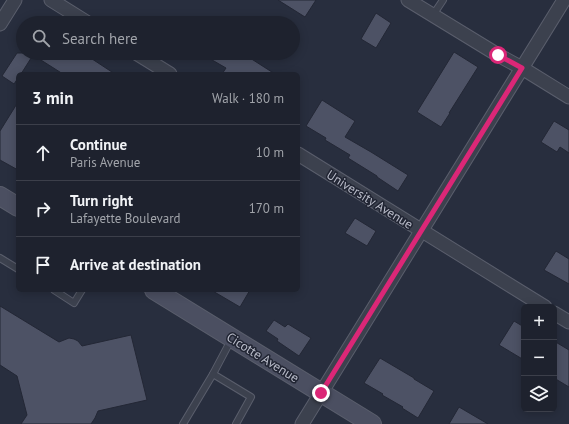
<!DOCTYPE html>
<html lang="en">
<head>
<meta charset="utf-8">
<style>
	:root { --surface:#1e222e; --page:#262a36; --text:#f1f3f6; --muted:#a1a4aa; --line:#3c3f4a }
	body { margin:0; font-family:"PT Sans",sans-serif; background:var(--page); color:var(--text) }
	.controls { position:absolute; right:12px; bottom:12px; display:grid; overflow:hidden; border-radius:6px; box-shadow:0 2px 10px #0003 }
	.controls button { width:36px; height:36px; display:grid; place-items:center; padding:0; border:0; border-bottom:1px solid var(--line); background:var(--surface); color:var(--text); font:20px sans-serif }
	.stop { position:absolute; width:12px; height:12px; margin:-9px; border:3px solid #db2777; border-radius:50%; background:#fff }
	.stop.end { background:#db2777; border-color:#fff; box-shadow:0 1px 4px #0008 }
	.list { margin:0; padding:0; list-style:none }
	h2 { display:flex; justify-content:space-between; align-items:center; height:52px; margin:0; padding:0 16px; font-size:17px }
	h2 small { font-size:13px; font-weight:400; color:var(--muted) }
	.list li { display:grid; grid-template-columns:26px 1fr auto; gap:12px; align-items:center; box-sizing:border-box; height:56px; padding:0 16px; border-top:1px solid var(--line) }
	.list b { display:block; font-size:15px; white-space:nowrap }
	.list p { margin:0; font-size:13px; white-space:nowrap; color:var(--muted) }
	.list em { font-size:13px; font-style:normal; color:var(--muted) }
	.icon { flex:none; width:22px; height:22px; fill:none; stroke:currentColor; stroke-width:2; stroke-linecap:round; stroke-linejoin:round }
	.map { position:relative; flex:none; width:569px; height:424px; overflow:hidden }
	.search { position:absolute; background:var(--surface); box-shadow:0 2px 10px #0003; left:16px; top:16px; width:284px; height:44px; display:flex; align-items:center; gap:10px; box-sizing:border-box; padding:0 14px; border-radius:22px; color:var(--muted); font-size:15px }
	.panel { position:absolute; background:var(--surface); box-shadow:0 2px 10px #0003; left:16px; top:72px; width:284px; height:220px; border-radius:6px }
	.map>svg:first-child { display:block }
	.building { fill:#4d5265; stroke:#232735 }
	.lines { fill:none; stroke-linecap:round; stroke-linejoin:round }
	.lane-casing { stroke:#5a5e6c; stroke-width:8 }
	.street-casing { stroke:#5a5e6c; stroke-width:15 }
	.secondary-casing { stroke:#5a5e6c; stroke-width:20 }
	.lane { stroke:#3c414e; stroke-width:6 }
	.street { stroke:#3c414e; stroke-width:13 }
	.secondary { stroke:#4b4f61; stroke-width:18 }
	.route { stroke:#db2777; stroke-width:5 }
	.labels { text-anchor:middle; stroke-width:3; stroke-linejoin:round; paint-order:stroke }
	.street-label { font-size:13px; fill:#b9bcc9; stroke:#212533 }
</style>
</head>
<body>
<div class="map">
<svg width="569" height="424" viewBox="0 0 569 424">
	<rect width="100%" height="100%" fill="#282e3e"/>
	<g class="building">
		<path d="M278 0H316L305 17Z"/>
		<path d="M376 13 391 23 376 48 361 39Z"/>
		<path d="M454 52 478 67 449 113H450L441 127 417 112Z"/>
		<path d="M17 53H83L115 74H63L33 55 21 74H18V78L14 84 2 76Z"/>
		<path d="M200 53H253L250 58 275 74H222L226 68Z"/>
		<path d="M322 100 355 121 345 137 371 152 408 175 398 191 377 177V176L348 158 350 155 325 140 326 138 306 126Z"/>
		<path d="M18 102V170L0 160V131Z"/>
		<path d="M554 121 569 130V153L560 147 557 152 541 142Z"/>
		<path d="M355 218 376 231 367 246 345 233Z"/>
		<path d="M556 251 569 259V284L544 270Z"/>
		<path d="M211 290H250L240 307Z"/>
		<path d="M0 306 59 342 69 338 74 339 78 341 82 346 131 335 147 400 98 411 95 418 91 424H21L27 415 17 376 0 365Z"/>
		<path d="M274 320 285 327 288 324 311 338 299 356 277 341 278 339 266 331Z"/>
		<path d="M514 321 524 327V360L499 345Z"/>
		<path d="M554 341 569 350V387L554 378Z"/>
		<path d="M380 358 414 378V379L434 391 418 418 402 408 403 407 382 395 383 394 364 383Z"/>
		<path d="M459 407 488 424H449Z"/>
	</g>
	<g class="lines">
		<g class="lane-casing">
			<g id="lane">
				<path d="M433 15 443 0"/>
				<path d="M0 258 18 269"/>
				<path d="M54 290 74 303 82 290"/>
				<path d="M231 340 213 374 251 397 236 424"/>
				<path d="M183 424 213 374"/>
			</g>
		</g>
		<g class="street-casing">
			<g id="street">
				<path d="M51 0 88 23"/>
				<path d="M408 0 498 55 522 68 569 97"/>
				<path d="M0 24 15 0"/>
				<path d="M136 53 170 74"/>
				<path d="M298 154 545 307"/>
				<path d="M554 313 569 322"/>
				<path d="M302 424 564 0"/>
			</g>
		</g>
		<g class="secondary-casing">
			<g id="secondary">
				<path d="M0 196 18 207"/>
				<path d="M154 290 372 424"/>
			</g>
		</g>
		<use href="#lane" class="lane"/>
		<use href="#street" class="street"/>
		<use href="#secondary" class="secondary"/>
	</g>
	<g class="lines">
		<path class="route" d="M321 393 522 68 498 55"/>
	</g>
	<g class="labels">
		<g class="street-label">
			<text transform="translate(370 199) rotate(32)" y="5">University Avenue</text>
			<text transform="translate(263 357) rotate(32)" y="5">Cicotte Avenue</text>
		</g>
	</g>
</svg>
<div class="controls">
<button>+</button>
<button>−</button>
<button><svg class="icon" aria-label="layers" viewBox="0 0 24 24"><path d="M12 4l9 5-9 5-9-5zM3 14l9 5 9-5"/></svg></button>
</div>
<div class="stop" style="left:498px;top:55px"></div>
<div class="stop end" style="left:321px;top:393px"></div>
<div class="search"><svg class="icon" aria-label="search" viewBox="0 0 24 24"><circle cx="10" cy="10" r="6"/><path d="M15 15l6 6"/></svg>Search here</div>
<section class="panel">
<h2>3 min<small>Walk · 180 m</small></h2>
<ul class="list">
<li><svg class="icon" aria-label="ahead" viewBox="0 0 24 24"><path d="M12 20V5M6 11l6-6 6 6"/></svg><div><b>Continue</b><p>Paris Avenue</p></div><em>10 m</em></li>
<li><svg class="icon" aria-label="right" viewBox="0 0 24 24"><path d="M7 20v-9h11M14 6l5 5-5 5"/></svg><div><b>Turn right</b><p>Lafayette Boulevard</p></div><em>170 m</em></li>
<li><svg class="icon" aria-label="arrive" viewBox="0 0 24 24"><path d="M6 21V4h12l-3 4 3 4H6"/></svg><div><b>Arrive at destination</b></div></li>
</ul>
</section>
</div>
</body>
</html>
